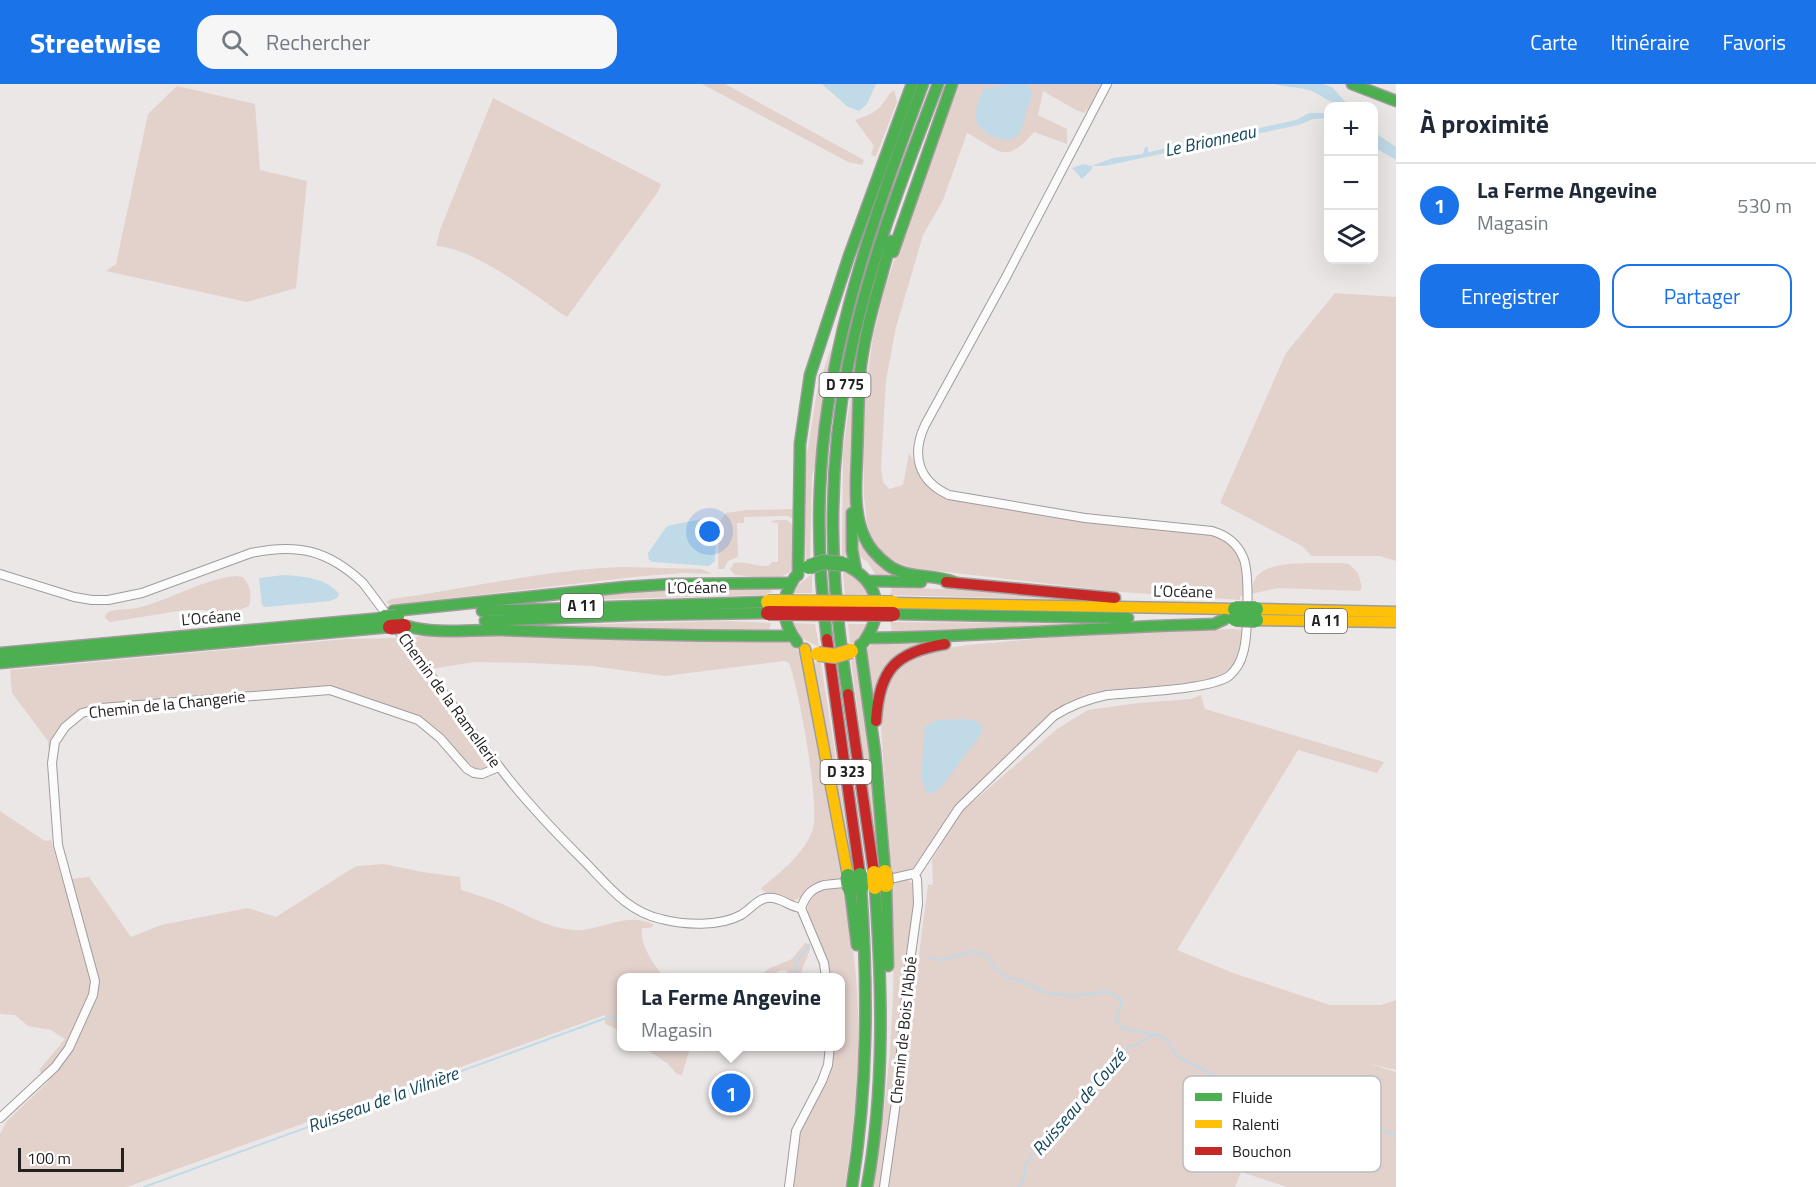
<!DOCTYPE html>
<html lang="fr">
<head>
<meta charset="utf-8">
<style>
	:root { --surface:#fff; --page:#f6f6f7; --text:#1f2937; --muted:#747a83; --line:#e0e1e3; --accent:#1a73e8 }
	body { margin:0; font-family:"Titillium Web",sans-serif; background:var(--page); color:var(--text) }
	.controls { position:absolute; right:18px; top:18px; display:grid; overflow:hidden; border-radius:12px; box-shadow:0 6px 24px #0002 }
	.controls button { width:54px; height:54px; display:grid; place-items:center; padding:0; border:0; border-bottom:2px solid var(--line); background:var(--surface); color:var(--text); font:30px sans-serif }
	.scale { position:absolute; left:18px; bottom:15px; width:106px; box-sizing:border-box; padding-left:6px; border:3px solid #232120; border-top:0; font-size:16px; line-height:21px; white-space:nowrap; color:#232120; -webkit-text-stroke:4px #fff; paint-order:stroke }
	.you { position:absolute; left:710px; top:448px; width:21px; height:21px; margin:-15px; border:4px solid #fff; border-radius:50%; background:#1a73e8; box-shadow:0 0 0 9px #1a73e833 }
	.badge { display:grid; place-items:center; width:39px; height:39px; border-radius:50%; background:var(--accent); color:#fff; font-size:20px; font-weight:700 }
	.pin { position:absolute; translate:-50% -50%; border:3px solid #fff; box-shadow:0 2px 6px #0006 }
	.popup { position:absolute; left:617px; top:889px; width:228px; height:78px; box-sizing:border-box; display:grid; place-content:center; border-radius:12px; background:var(--surface); filter:drop-shadow(0 2px 4px #0005); font-size:20px; white-space:nowrap; color:var(--muted) }
	.popup b { font-size:22px; color:var(--text) }
	.popup::after { content:''; position:absolute; left:50%; top:100%; margin-left:-12px; border:12px solid transparent; border-top-color:var(--surface) }
	.list { margin:0; padding:0; list-style:none }
	h2 { display:flex; justify-content:space-between; align-items:center; height:78px; margin:0; padding:0 24px; font-size:26px }
	h2 small { font-size:20px; font-weight:400; color:var(--muted) }
	.list li { display:grid; grid-template-columns:39px 1fr auto; gap:18px; align-items:center; box-sizing:border-box; height:84px; padding:0 24px; border-top:2px solid var(--line) }
	.list b { display:block; font-size:22px; white-space:nowrap }
	.list p { margin:0; font-size:20px; white-space:nowrap; color:var(--muted) }
	.list em { font-size:20px; font-style:normal; color:var(--muted) }
	.actions { display:flex; gap:12px; padding:18px 24px }
	.actions a { flex:1; padding:14px 0; border:2px solid var(--accent); border-radius:18px; text-align:center; font-size:21px; color:var(--accent) }
	.actions .main { background:var(--accent); color:#fff }
	.icon { flex:none; width:33px; height:33px; fill:none; stroke:currentColor; stroke-width:2; stroke-linecap:round; stroke-linejoin:round }
	.map { position:relative; flex:none; width:1396px; height:1103px; overflow:hidden }
	header { display:flex; align-items:center; gap:36px; box-sizing:border-box; height:84px; padding:0 30px; background:var(--accent); color:#fff }
	header strong { font-size:28px }
	nav { display:flex; gap:33px; margin-inline-start:auto; font-size:21px }
	.search { width:420px; height:54px; background:var(--page); display:flex; align-items:center; gap:15px; box-sizing:border-box; padding:0 21px; border-radius:18px; color:var(--muted); font-size:22px }
	main { display:flex }
	aside { flex:1; background:var(--surface) }
	.map>svg:first-child { display:block }
	.green { fill:#e3d1cc }
	.water { fill:#c0dae7 }
	.lines { fill:none; stroke-linecap:round; stroke-linejoin:round }
	.stream { stroke:#c0dae7; stroke-width:2 }
	.street-casing { stroke:#9f9c9c; stroke-width:10 }
	.fast-casing { stroke:#9f9c9c; stroke-width:13 }
	.slow-casing { stroke:#9f9c9c; stroke-width:13 }
	.jam-casing { stroke:#9f9c9c; stroke-width:13 }
	.street { stroke:#fcfbfb; stroke-width:8 }
	.fast { stroke:#4caf50; stroke-width:10 }
	.slow { stroke:#ffc107; stroke-width:10 }
	.jam { stroke:#c62828; stroke-width:10 }
	.fast-bridge-casing { stroke:#9f9c9c; stroke-width:16; stroke-linecap:butt }
	.slow-bridge-casing { stroke:#9f9c9c; stroke-width:16; stroke-linecap:butt }
	.jam-bridge-casing { stroke:#9f9c9c; stroke-width:16; stroke-linecap:butt }
	.fast-bridge { stroke:#4caf50; stroke-width:14 }
	.slow-bridge { stroke:#ffc107; stroke-width:14 }
	.jam-bridge { stroke:#c62828; stroke-width:14 }
	.labels { text-anchor:middle; stroke-width:6; stroke-linejoin:round; paint-order:stroke }
	.shield { fill:#fff; stroke:#656463; stroke-width:1.5 }
	.shield-label { font-size:15px; font-weight:bold; fill:#232120 }
	.street-label { font-size:16px; fill:#232120; stroke:#fff }
	.water-label { font-size:18px; font-style:italic; fill:#14475d; stroke:#fff }
	.key { fill:#fff; stroke:#bdbcbc; stroke-width:1.5 }
	.key-label { font-size:16px; fill:#232120 }
</style>
</head>
<body>
<header>
<strong>Streetwise</strong>
<div class="search"><svg class="icon" aria-label="search" viewBox="0 0 24 24"><circle cx="10" cy="10" r="6"/><path d="M15 15l6 6"/></svg>Rechercher</div>
<nav><a>Carte</a><a>Itinéraire</a><a>Favoris</a></nav>
</header>
<main>
<div class="map">
<svg width="1396" height="1103" viewBox="0 0 1396 1103">
	<rect width="100%" height="100%" fill="#ebe7e6"/>
	<g class="green">
		<path d="M702 0H725L864 76 862 81 848 78Z"/>
		<path d="M956 0H1103L1092 21 1084 29 1076 26 1043 7 1038 31 1067 45V60L1034 48C1005 83 998 65 967 49L943 116 923 151 896 243 886 296 881 384 883 398 889 405 903 401 909 369C923 393 926 406 954 416L1106 440 1205 449C1241 458 1242 478 1243 511L1240 512V516L1121 508 911 484 887 474 876 464 867 440 864 412 863 326 873 252 886 200Z"/>
		<path d="M177 2 255 20 260 86 307 97 296 204 247 218 106 187 116 180 148 30Z"/>
		<path d="M894 6 897 18 876 72H873L871 70 874 62 855 36C863 33 871 31 878 25 885 19 885 13 894 6Z"/>
		<path d="M493 14 661 100 658 108 567 233C534 211 475 164 436 162L440 146Z"/>
		<path d="M1335 209 1396 213V477L1380 472H1312L1302 462 1220 419 1286 269Z"/>
		<path d="M831 263 818 347 815 382 812 391 810 474 806 478 804 406 807 370 817 307Z"/>
		<path d="M855 280 848 474 842 471 843 368Z"/>
		<path d="M793 425V435L788 432 744 433V439H737L738 473 728 477 724 485H718L719 439 726 429 747 426Z"/>
		<path d="M776 436H787L793 441 792 484C785 500 751 492 735 491L730 485 734 479C746 477 756 483 769 482L772 478H778V439L770 438Z"/>
		<path d="M859 448 902 491H876L867 477C854 472 858 459 859 448Z"/>
		<path d="M1340 479 1349 480 1358 489 1362 503 1360 507 1278 504 1251 510C1252 503 1253 498 1257 492 1271 475 1319 480 1340 479Z"/>
		<path d="M625 483 701 485 711 489V490L684 489 643 492 390 521 386 518 391 515C469 505 546 485 625 483Z"/>
		<path d="M843 487 860 497 869 510H845Z"/>
		<path d="M812 490V509H794L797 502Z"/>
		<path d="M236 492 243 493C251 503 252 510 249 522L237 527 216 530 204 526H185L110 538 105 534 106 530C113 524 128 526 137 524 171 516 202 495 236 492Z"/>
		<path d="M770 503 772 509H768V511L530 517 598 508Z"/>
		<path d="M892 504 993 506 1080 516 890 511Z"/>
		<path d="M727 537 771 539 769 547H689L528 542Z"/>
		<path d="M890 538 1079 540 1016 546 892 547Z"/>
		<path d="M792 539 815 540 819 563 802 554Z"/>
		<path d="M848 540H869L857 557 850 560Z"/>
		<path d="M1235 545 1242 546C1244 571 1235 583 1213 596L1094 609 1068 619 1049 631 959 718 948 732 918 780 904 790 891 792 881 644V616L896 583 910 573 933 566 968 561 1113 548Z"/>
		<path d="M481 550 785 556 799 568 842 797 824 795 809 803 800 814 792 817 766 809 761 804C781 788 804 770 813 745 820 722 799 604 789 579L784 577 665 592 592 582 532 579 475 578 430 585 408 553Z"/>
		<path d="M397 554 401 555 487 673 490 678 488 684H475L467 678 435 643 417 631 332 604 284 606 99 622 77 629 48 664V657L12 609 10 586 267 562 347 555Z"/>
		<path d="M875 558 914 560 916 561 874 611 866 566Z"/>
		<path d="M855 574 868 642 879 789 851 576Z"/>
		<path d="M814 578 821 579 854 791Z"/>
		<path d="M1201 611 1205 625 1384 678 1377 689 1298 666 1177 866 1233 889 1330 921H1381L1396 916V986L1367 979 1396 988V1103H1287L1241 1088 1235 1103H889L928 801 933 800 932 776 959 730 1057 645 1088 626 1139 619 1191 615Z"/>
		<path d="M0 727 45 757 51 756 62 796 89 793 131 853 161 841 248 824 276 833 356 782 384 780 422 788 460 793 461 806C474 810 487 814 500 819 524 829 546 844 573 846 601 848 627 826 654 841L650 844H642C639 860 654 881 664 893L622 894 621 947 605 940V931L127 1103H0V1050L7 1037 49 997 39 986 65 955 51 946 28 942 15 931 0 930Z"/>
		<path d="M908 796 914 801 916 815 900 960 882 1103H873C881 1052 888 1000 891 949 895 898 893 848 892 797Z"/>
		<path d="M843 804 845 806C851 847 857 887 858 929 860 987 853 1046 845 1103H792L798 1067 799 1049 832 981 833 963 840 962V894L830 893C827 858 774 805 843 804Z"/>
		<path d="M805 859 810 860C811 872 801 880 801 893H788L789 891 786 886 778 887 772 893H758L770 884 792 875Z"/>
		<path d="M643 963H693L689 967 682 991 677 990 667 979Z"/>
	</g>
	<g class="water">
		<path d="M822 0H876L867 20 859 27 848 23Z"/>
		<path d="M1009 0H1024L1029 3C1034 11 1030 17 1027 25 1025 33 1023 45 1018 51 1007 63 979 49 976 36 974 26 980 14 984 5Z"/>
		<path d="M1275 0H1323L1332 3 1349 22C1330 23 1322 8 1304 5 1295 3 1285 3 1275 0Z"/>
		<path d="M1309 29H1328V34L1313 35 1299 41 1104 82H1092V85L1082 95 1072 84 1083 80 1091 82 1113 74 1143 70 1145 63H1148V68H1150L1199 56 1202 53 1206 55 1219 53 1296 36Z"/>
		<path d="M1374 48 1396 63V76L1374 63Z"/>
		<path d="M707 434 714 437 716 441 715 477 709 482 653 478 649 476 648 469 667 442Z"/>
		<path d="M284 491C301 492 328 494 339 510L337 514 330 517 265 523 262 521 259 494Z"/>
		<path d="M966 635 976 637 981 641V650L942 702 935 708 927 709 921 693 925 642 939 636Z"/>
	</g>
	<g class="lines">
		<g class="stream">
			<path d="M928 874 941 876 974 867 988 873 997 886 1008 894 1022 897 1043 908 1072 912 1104 908 1111 909 1120 915 1121 921 1116 935 1122 944 1161 952 1166 955 1177 972 1242 1006H1253L1267 995 1279 993 1283 995 1293 1004 1301 1006 1309 1005 1346 1014 1361 1033 1375 1043 1396 1052"/>
			<path d="M795 894 796 877 809 863"/>
			<path d="M144 1103 609 933 622 937"/>
			<path d="M1019 1103 1023 1097 1026 1080 1029 1075 1044 1061 1054 1041 1077 1026 1087 1005 1099 993 1103 985 1129 962 1136 961 1154 951"/>
		</g>
		<g class="street-casing">
			<g id="street">
				<path d="M0 490 74 513 92 516H108L142 509 251 469C297 459 328 466 363 499 409 559 451 622 498 681 523 715 553 746 583 776 607 800 626 827 661 835 684 841 719 843 741 831 750 826 757 815 767 814 780 812 789 823 801 824"/>
				<path d="M801 824C806 811 811 805 824 801L894 794 916 789 959 724 1054 632C1071 621 1087 615 1107 611 1133 608 1210 606 1229 592 1236 586 1241 577 1243 569 1248 553 1250 487 1243 473 1237 459 1226 451 1212 447L1085 434 949 411C918 397 911 371 925 341L1005 195 1107 0"/>
				<path d="M801 824 824 879 826 894"/>
				<path d="M0 1034 55 983 69 964 93 911 95 897 58 761 52 679 55 658 65 643 82 629 101 624 330 606 418 636 440 654 467 685 474 689 482 690 499 683"/>
				<path d="M789 1103 796 1047 822 997 828 981 830 962"/>
				<path d="M884 1103 897 1011 908 892 918 820 917 795 914 790"/>
			</g>
		</g>
		<g class="fast-casing">
			<g id="fast">
				<path d="M1352 0 1396 17"/>
				<path d="M891 157C880 200 864 246 860 290 858 318 858 345 857 373 856 398 853 430 865 454 869 464 879 474 888 481 906 495 934 490 954 498"/>
				<path d="M893 168 952 0"/>
				<path d="M852 429V466L856 486"/>
				<path d="M843 480C879 496 886 527 863 559"/>
				<path d="M798 491 800 360 810 291 849 172 912 0"/>
				<path d="M795 493C780 515 781 537 797 558"/>
				<path d="M868 497 921 498"/>
				<path d="M393 527 625 503 672 500 791 499"/>
				<path d="M482 527 768 518"/>
				<path d="M893 530 1128 534"/>
				<path d="M485 537 634 531 768 529"/>
				<path d="M407 542C437 551 471 545 503 546 599 550 695 552 792 552"/>
				<path d="M867 554C983 553 1098 543 1214 540L1225 535"/>
				<path d="M827 555C820 499 817 443 821 386 829 253 877 125 923 0"/>
				<path d="M860 561 875 668 885 788"/>
				<path d="M0 569 383 534"/>
				<path d="M0 579 390 543"/>
				<path d="M848 610C830 498 826 393 848 281 867 184 903 92 938 0"/>
				<path d="M886 801 888 882"/>
				<path d="M850 805 857 861"/>
				<path d="M852 1103C868 1003 868 905 861 804"/>
				<path d="M867 1103C885 1005 882 902 875 803"/>
			</g>
		</g>
		<g class="slow-casing">
			<g id="slow">
				<path d="M893 519 1235 525"/>
				<path d="M1256 525 1396 528"/>
				<path d="M1256 536 1396 538"/>
				<path d="M805 565 848 792"/>
			</g>
		</g>
		<g class="jam-casing">
			<g id="jam">
				<path d="M946 498 1115 514"/>
				<path d="M827 555 860 791"/>
				<path d="M848 610 874 789"/>
				<path d="M876 637C879 586 895 568 945 560"/>
			</g>
		</g>
		<use href="#street" class="street"/>
		<use href="#fast" class="fast"/>
		<use href="#slow" class="slow"/>
		<use href="#jam" class="jam"/>
		<g class="fast-bridge-casing">
			<g id="fast-bridge">
				<path d="M809 483 823 478 843 480"/>
				<path d="M1235 525H1256"/>
				<path d="M383 534 397 533"/>
				<path d="M1235 535 1256 536"/>
				<path d="M860 791 861 804"/>
				<path d="M848 792 850 805"/>
			</g>
		</g>
		<g class="slow-bridge-casing">
			<g id="slow-bridge">
				<path d="M768 518 893 519"/>
				<path d="M818 570 835 572 851 567"/>
				<path d="M885 788 886 801"/>
				<path d="M874 789 875 803"/>
			</g>
		</g>
		<g class="jam-bridge-casing">
			<g id="jam-bridge">
				<path d="M768 529 893 530"/>
				<path d="M390 543 404 542"/>
			</g>
		</g>
		<use href="#fast-bridge" class="fast-bridge"/>
		<use href="#slow-bridge" class="slow-bridge"/>
		<use href="#jam-bridge" class="jam-bridge"/>
	</g>
	<g class="labels">
		<g class="shield">
			<rect x="819.5" y="289" width="51" height="24" rx="4.5"/>
			<rect x="561" y="510" width="42" height="24" rx="4.5"/>
			<rect x="1305" y="525" width="42" height="24" rx="4.5"/>
			<rect x="820.5" y="676" width="51" height="24" rx="4.5"/>
		</g>
		<g class="shield-label">
			<text x="845" y="306">D 775</text>
			<text x="582" y="527">A 11</text>
			<text x="1326" y="542">A 11</text>
			<text x="846" y="693">D 323</text>
		</g>
		<g class="street-label">
			<text transform="translate(697 503) rotate(-1)" y="6">L’Océane</text>
			<text transform="translate(1183 507) rotate(1)" y="6">L’Océane</text>
			<text transform="translate(211 533) rotate(-5)" y="6">L’Océane</text>
			<text transform="translate(450 616) rotate(54)" y="6">Chemin de la Ramellerie</text>
			<text transform="translate(167 620) rotate(-6)" y="6">Chemin de la Changerie</text>
			<text transform="translate(903 946) rotate(-84)" y="6">Chemin de Bois l'Abbé</text>
		</g>
		<g class="water-label">
			<text transform="translate(1210 57) rotate(-12)" y="6">Le Brionneau</text>
			<text transform="translate(383 1016) rotate(-20)" y="6">Ruisseau de la Vilnière</text>
			<text transform="translate(1079 1019) rotate(-49)" y="6">Ruisseau de Couzé</text>
		</g>
	</g>
	<rect x="1183" y="992" width="198" height="96" rx="9" class="key"/>
	<rect x="1195" y="1009" width="27" height="8" fill="#4caf50"/>
	<rect x="1195" y="1036" width="27" height="8" fill="#ffc107"/>
	<rect x="1195" y="1063" width="27" height="8" fill="#c62828"/>
	<g class="key-label">
		<text x="1232" y="1019">Fluide</text>
		<text x="1232" y="1046">Ralenti</text>
		<text x="1232" y="1073">Bouchon</text>
	</g>
</svg>
<div class="controls">
<button>+</button>
<button>−</button>
<button><svg class="icon" aria-label="layers" viewBox="0 0 24 24"><path d="M12 4l9 5-9 5-9-5zM3 14l9 5 9-5"/></svg></button>
</div>
<div class="scale">100 m</div>
<div class="you"></div>
<div class="pin badge" style="left:731px;top:1009px">1</div>
<div class="popup"><b>La Ferme Angevine</b>Magasin</div>
</div>
<aside>
<h2>À proximité<small></small></h2>
<ul class="list">
<li><span class="badge">1</span><div><b>La Ferme Angevine</b><p>Magasin</p></div><em>530 m</em></li>
</ul>
<div class="actions"><a class="main">Enregistrer</a><a>Partager</a></div>
</aside>
</main>
</body>
</html>
